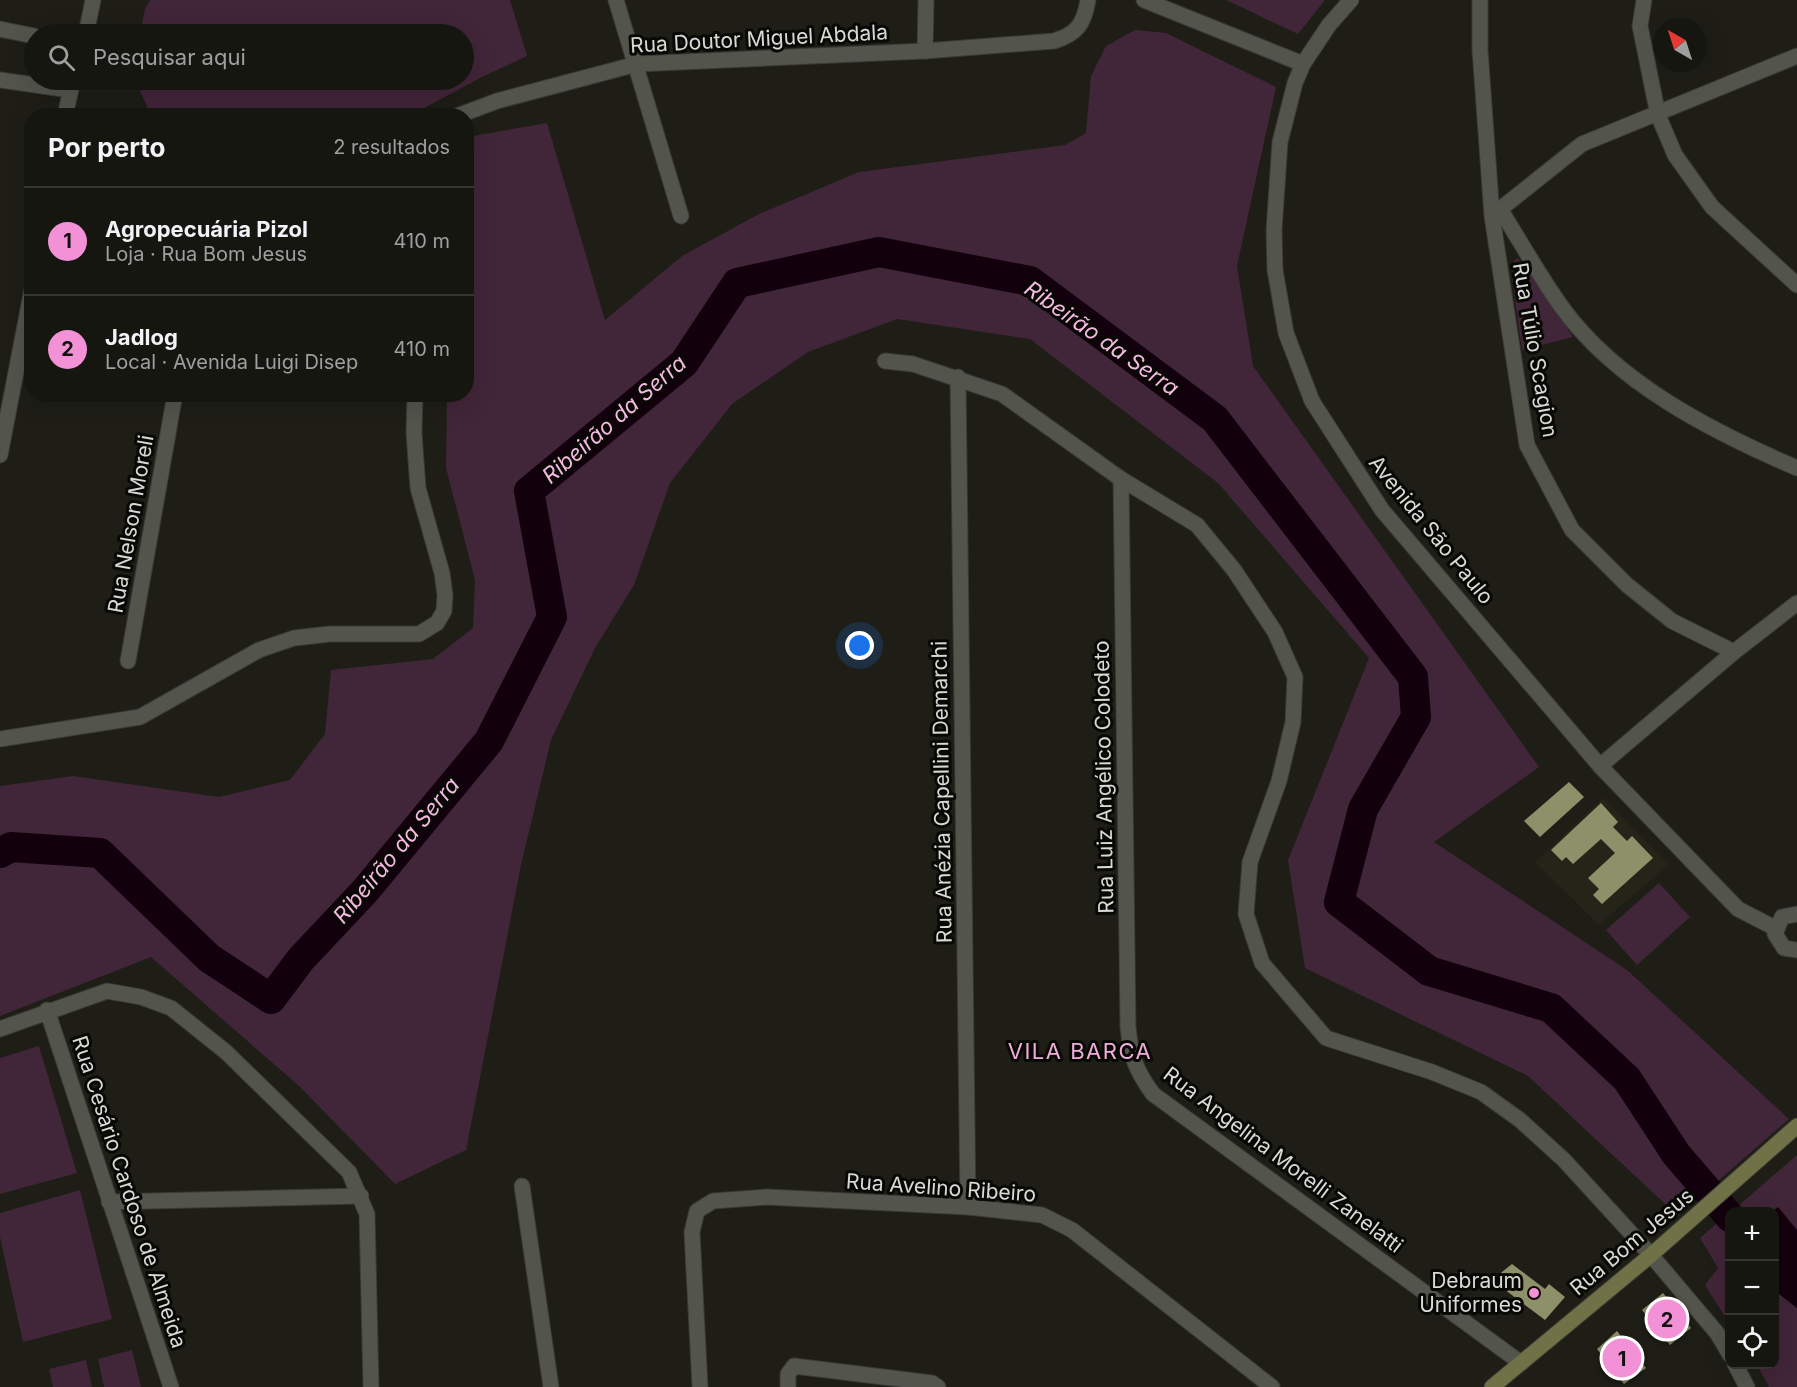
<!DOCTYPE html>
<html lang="pt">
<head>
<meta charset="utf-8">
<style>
	:root { --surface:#161611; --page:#1f1f1a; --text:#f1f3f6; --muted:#9e9f9f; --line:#353531; --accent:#f391d6 }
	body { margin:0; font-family:Inter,sans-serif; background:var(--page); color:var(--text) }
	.controls { position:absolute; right:18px; bottom:18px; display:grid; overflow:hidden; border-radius:12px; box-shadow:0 6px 24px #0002 }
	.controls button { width:54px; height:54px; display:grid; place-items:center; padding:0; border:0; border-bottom:2px solid var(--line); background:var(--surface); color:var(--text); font:30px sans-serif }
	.compass { position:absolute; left:1653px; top:18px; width:54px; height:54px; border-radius:50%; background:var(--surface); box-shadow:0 6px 24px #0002; rotate:321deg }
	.you { position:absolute; left:860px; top:646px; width:21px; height:21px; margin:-15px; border:4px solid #fff; border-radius:50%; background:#1a73e8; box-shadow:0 0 0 9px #1a73e833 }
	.badge { display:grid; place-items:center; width:39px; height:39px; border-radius:50%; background:var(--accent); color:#111; font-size:20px; font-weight:700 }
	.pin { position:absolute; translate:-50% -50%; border:3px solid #fff; box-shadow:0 2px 6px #0006 }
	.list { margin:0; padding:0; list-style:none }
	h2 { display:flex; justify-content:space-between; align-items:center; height:78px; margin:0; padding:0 24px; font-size:26px }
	h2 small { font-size:20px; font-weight:400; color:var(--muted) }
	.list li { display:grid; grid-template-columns:39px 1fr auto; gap:18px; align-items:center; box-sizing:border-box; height:108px; padding:0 24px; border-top:2px solid var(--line) }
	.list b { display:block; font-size:22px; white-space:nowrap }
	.list p { margin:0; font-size:20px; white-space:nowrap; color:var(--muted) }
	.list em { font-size:20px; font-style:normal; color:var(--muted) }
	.icon { flex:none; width:33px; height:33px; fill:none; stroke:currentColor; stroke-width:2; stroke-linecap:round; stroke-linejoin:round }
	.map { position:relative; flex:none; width:1797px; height:1387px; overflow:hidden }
	.search { position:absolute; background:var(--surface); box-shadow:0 6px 24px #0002; left:24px; top:24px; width:450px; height:66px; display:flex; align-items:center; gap:15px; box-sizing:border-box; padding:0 21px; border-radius:33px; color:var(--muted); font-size:22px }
	.panel { position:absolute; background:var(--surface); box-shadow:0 6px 24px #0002; left:24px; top:108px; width:450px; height:294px; border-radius:24px }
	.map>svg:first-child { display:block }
	.built { fill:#242518 }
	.green { fill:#412538 }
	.water { fill:#13000d }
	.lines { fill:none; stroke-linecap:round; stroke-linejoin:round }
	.river { stroke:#13000d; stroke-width:30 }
	.building { fill:#8e9069 }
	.minor-casing { stroke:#3a3a36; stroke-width:17 }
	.tertiary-casing { stroke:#3a3a36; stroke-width:17 }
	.secondary-casing { stroke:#3a3a36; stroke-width:17 }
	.minor { stroke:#53544b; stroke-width:15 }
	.tertiary { stroke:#53544b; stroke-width:15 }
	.secondary { stroke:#707146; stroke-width:15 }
	.poi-dot { fill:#f391d6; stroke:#080805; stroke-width:2 }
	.labels { text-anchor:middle; stroke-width:6; stroke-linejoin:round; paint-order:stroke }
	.street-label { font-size:21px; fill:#d9dad5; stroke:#080805 }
	.poi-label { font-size:21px; fill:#d9dad5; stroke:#080805; text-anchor:end }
	.water-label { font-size:22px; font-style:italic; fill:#f5b9e1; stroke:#080805 }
	.neighbourhood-label { font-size:22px; letter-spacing:1.5px; fill:#f1acdb; stroke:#080805 }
</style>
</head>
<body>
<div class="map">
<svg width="1797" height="1387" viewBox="0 0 1797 1387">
	<rect width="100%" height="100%" fill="#1e1e17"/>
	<path class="built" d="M1603 798 1669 864 1599 925 1535 862Z"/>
	<g class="green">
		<path d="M150 0H510L527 56 484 76 411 115H151L139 89 138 80H464V34H140L145 9Z"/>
		<path d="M1226 0H1325L1298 34Z"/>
		<path d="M1135 30 1166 33 1276 87 1237 266 1253 366 1539 767 1434 842 1627 970 1789 1119 1678 1216 1528 1076 1305 968 1288 860 1369 658 1218 483 1030 339 897 319 808 352 732 404 670 483 634 585 595 648 551 740 521 865 466 1150 395 1184 299 1086 151 957 0 1016V786L73 776 219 797 290 780 325 734 331 670 433 659 473 628 475 580 446 468 447 395 466 394 467 137 547 123 605 320 682 256 759 214 859 172 1065 145 1086 133 1091 76 1106 46Z"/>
		<path d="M1517 258 1524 264 1573 337 1522 350 1512 276V264Z"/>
		<path d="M1659 883 1690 917 1637 965 1606 930Z"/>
		<path d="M39 1046 77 1173 0 1194V1058Z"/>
		<path d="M1797 1155V1387H1769L1757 1365 1774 1364V1212H1731Z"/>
		<path d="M80 1190 112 1319 23 1342 0 1237V1213Z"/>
		<path d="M1729 1213V1323L1705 1285 1718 1268 1700 1238Z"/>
		<path d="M132 1350 141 1387H104L98 1359Z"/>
		<path d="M86 1360 92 1387H53L49 1369Z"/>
	</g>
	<path class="water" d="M1778 1207 1797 1230V1308L1775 1291 1773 1211Z"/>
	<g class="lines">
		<path class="river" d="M0 853 11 847 100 853 209 958 271 999 301 959 365 891 489 741 552 617 529 491 684 363 737 283 879 252 1030 281 1215 419 1413 677 1416 717 1363 809 1339 902 1429 971 1551 1008 1627 1079 1676 1154 1730 1217"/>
	</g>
	<g class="building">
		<path d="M1569 782 1584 797 1540 837 1524 821Z"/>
		<path d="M1601 803 1618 822 1613 827 1627 841 1632 836 1653 858 1602 904 1593 895 1599 889 1588 878 1615 853 1601 839 1573 864 1566 857 1562 861 1551 850Z"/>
		<path d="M1512 1264 1545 1289 1549 1284 1565 1297 1545 1320 1492 1280Z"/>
		<path d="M1663 1293 1691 1328 1670 1345 1642 1310Z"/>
		<path d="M1617 1331 1646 1368 1624 1384 1597 1349Z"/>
	</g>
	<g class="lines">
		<g class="minor-casing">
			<g id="minor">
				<path d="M616 0 681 216"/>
				<path d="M1480 0V50L1492 216 1527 445 1572 530 1627 585 1672 621 1734 652"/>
				<path d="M1644 0 1640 26 1658 115 1675 155 1712 207 1797 285"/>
				<path d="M0 29 34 36"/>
				<path d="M86 34 93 0"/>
				<path d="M925 51 926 0"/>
				<path d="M1303 64 1329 25 1351 0"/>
				<path d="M0 80 70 90"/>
				<path d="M65 116 73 80"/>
				<path d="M457 116 497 101 637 64 925 51 1054 41C1077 34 1084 24 1088 0"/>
				<path d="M1500 209C1520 241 1539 275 1561 306 1616 383 1713 432 1797 468"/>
				<path d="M1494 214 1582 144 1797 56"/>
				<path d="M885 361 913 364 1002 394 1121 479 1197 525 1234 570 1275 632 1295 677 1293 722 1279 781 1250 862 1246 914 1262 963 1326 1038 1432 1072 1481 1092 1520 1120 1564 1160 1651 1255 1717 1333 1730 1355"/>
				<path d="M958 377 968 1207"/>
				<path d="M0 455 32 289"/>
				<path d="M1121 479 1128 1027C1131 1057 1135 1069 1153 1094L1521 1363"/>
				<path d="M128 661 175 394"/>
				<path d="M0 739 140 717 259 650 294 638 330 634H419L437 623 444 611 445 595 442 573 418 488 414 433 415 394"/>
				<path d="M1600 766 1734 652 1797 603"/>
				<path d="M47 1010 171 1387"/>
				<path d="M0 1029 107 991 141 997 171 1008 226 1052 349 1172 367 1214 371 1387"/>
				<path d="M522 1186 551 1387"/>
				<path d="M109 1202 361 1196"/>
				<path d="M1735 1364 1747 1387"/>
				<path d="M700 1387 692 1232 697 1211 713 1201 767 1197 968 1207 1042 1215 1072 1230 1272 1387"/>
				<path d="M788 1387V1374L794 1366 932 1383 938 1387"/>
			</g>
		</g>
		<g class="tertiary-casing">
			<g id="tertiary">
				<path d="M1144 0 1303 64 1295 83 1280 142 1274 230 1275 270 1286 333 1312 401 1382 510 1600 766 1738 909 1775 928"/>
				<path d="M1797 914 1782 917 1775 934 1784 948 1797 950"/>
			</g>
		</g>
		<g class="secondary-casing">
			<path id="secondary" d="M1492 1387 1651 1255 1797 1126"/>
		</g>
		<use href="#minor" class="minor"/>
		<use href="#tertiary" class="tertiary"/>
		<use href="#secondary" class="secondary"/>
	</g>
	<circle class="poi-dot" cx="1534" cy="1293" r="6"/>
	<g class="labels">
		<g class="street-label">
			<text transform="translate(759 39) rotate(-3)" y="7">Rua Doutor Miguel Abdala</text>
			<text transform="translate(1535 350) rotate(80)" y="7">Rua Túlio Scagion</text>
			<text transform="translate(131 524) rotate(-80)" y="7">Rua Nelson Moreli</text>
			<text transform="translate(1431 530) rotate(51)" y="7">Avenida São Paulo</text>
			<text transform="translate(1104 777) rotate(-91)" y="7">Rua Luiz Angélico Colodeto</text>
			<text transform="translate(942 792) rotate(-91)" y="7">Rua Anézia Capellini Demarchi</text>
			<text transform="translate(1283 1160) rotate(37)" y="7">Rua Angelina Morelli Zanelatti</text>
			<text transform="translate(941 1188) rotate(4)" y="7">Rua Avelino Ribeiro</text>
			<text transform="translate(129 1192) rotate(72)" y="7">Rua Cesário Cardoso de Almeida</text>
			<text transform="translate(1632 1242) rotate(-40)" y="7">Rua Bom Jesus</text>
		</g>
		<g class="poi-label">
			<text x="1522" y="1288">Debraum<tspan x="1522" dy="24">Uniformes</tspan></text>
		</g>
		<g class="water-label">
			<text transform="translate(1102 338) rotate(35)" y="8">Ribeirão da Serra</text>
			<text transform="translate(614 419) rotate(-41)" y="8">Ribeirão da Serra</text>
			<text transform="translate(396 850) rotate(-50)" y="8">Ribeirão da Serra</text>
		</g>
		<g class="neighbourhood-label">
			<text x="1080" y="1059">VILA BARCA</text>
		</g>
	</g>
</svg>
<div class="controls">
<button>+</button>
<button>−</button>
<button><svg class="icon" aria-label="locate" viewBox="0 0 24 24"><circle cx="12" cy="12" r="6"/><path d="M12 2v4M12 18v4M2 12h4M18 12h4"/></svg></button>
</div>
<svg class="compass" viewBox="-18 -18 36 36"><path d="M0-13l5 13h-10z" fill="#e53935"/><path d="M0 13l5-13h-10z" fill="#9e9f9f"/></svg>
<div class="you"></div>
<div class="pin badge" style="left:1622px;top:1358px">1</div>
<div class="pin badge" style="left:1667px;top:1319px">2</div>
<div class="search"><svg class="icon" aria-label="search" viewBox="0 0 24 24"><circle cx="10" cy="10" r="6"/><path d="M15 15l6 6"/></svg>Pesquisar aqui</div>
<section class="panel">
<h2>Por perto<small>2 resultados</small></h2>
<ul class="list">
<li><span class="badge">1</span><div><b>Agropecuária Pizol</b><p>Loja · Rua Bom Jesus</p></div><em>410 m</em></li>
<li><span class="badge">2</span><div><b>Jadlog</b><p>Local · Avenida Luigi Disep</p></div><em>410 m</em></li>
</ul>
</section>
</div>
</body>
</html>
